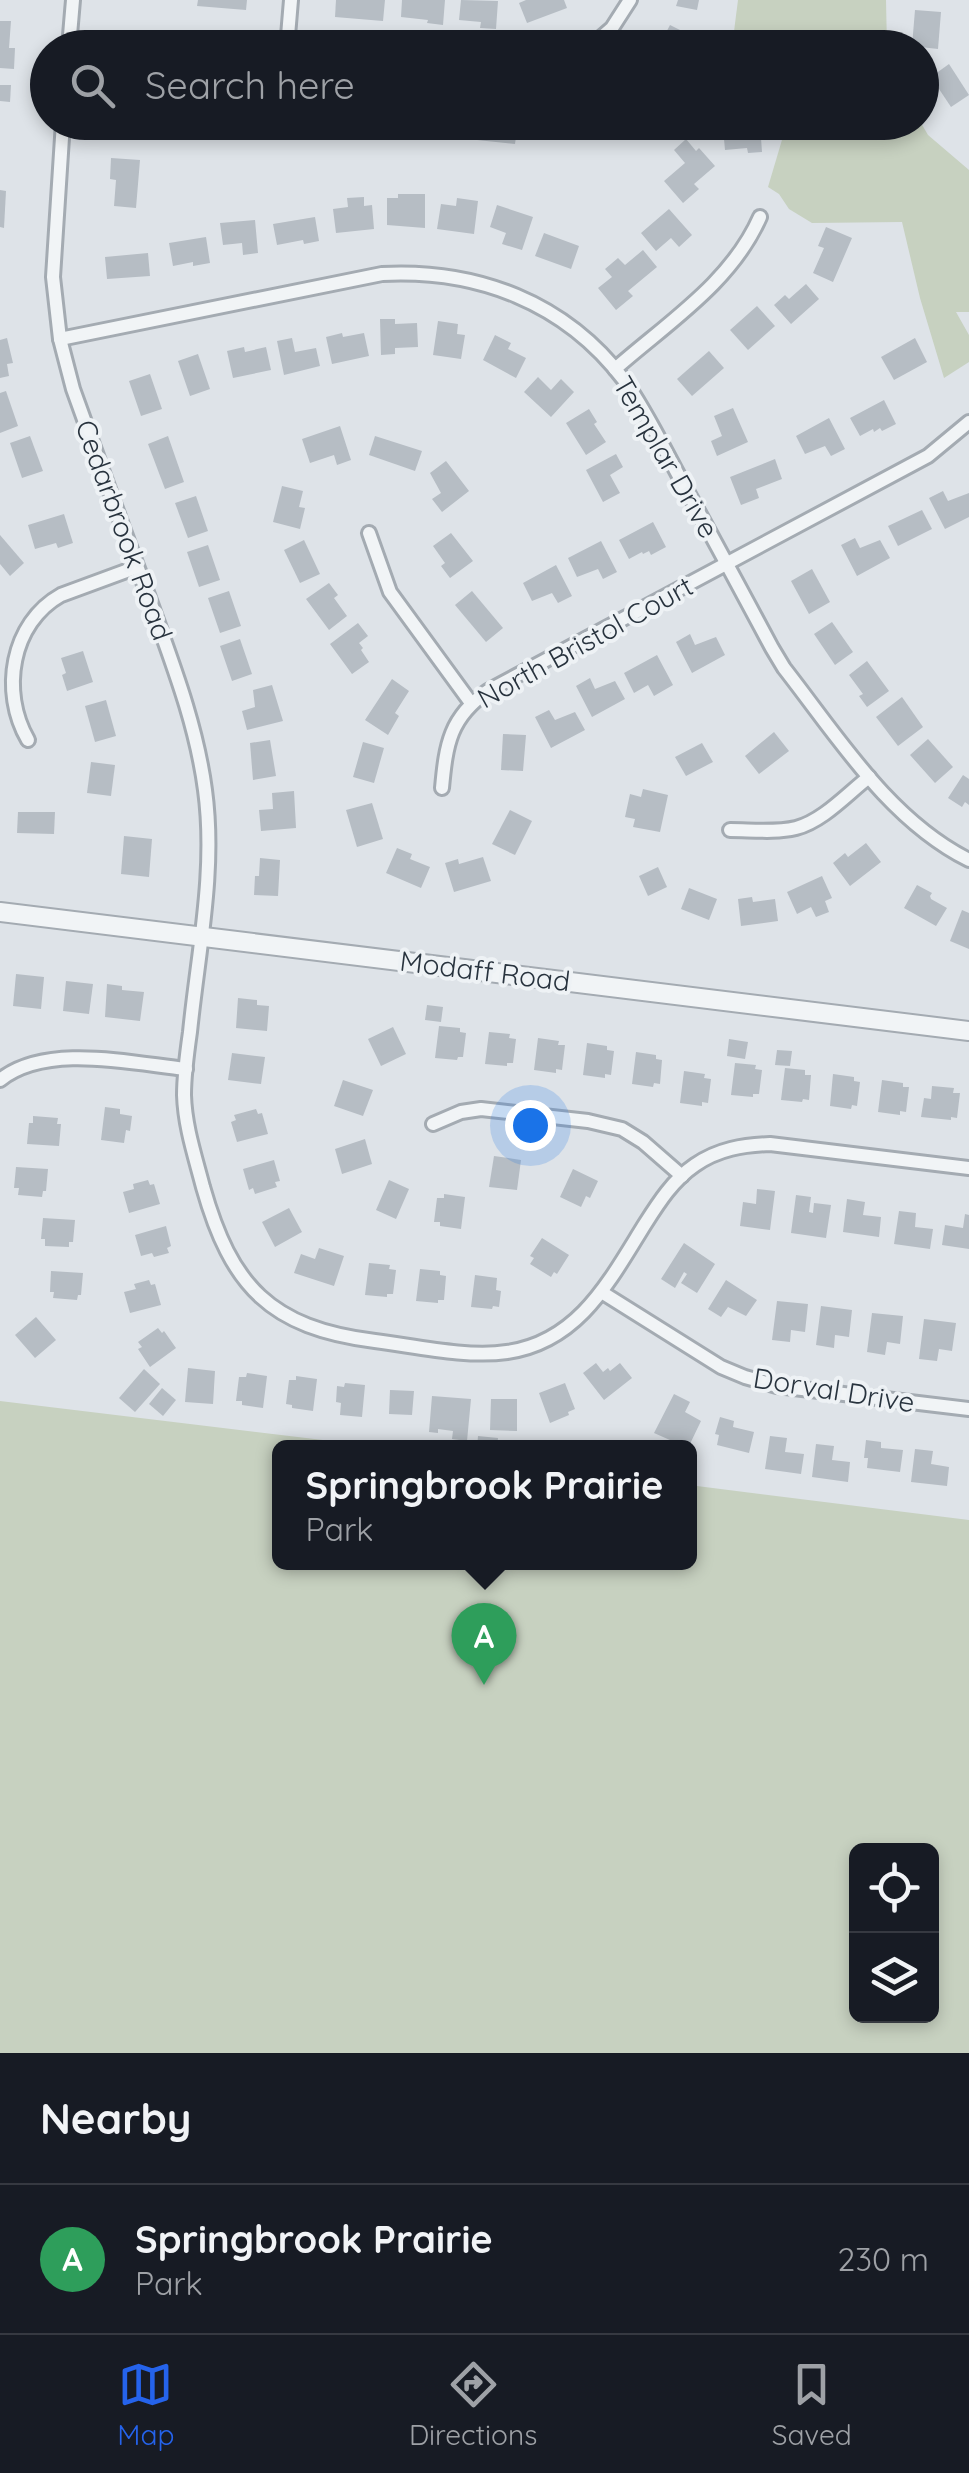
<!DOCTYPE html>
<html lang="en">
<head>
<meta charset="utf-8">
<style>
	:root { --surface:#171b24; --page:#20242c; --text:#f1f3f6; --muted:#9ea1a6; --line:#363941; --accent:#2563eb }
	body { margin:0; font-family:Quicksand,sans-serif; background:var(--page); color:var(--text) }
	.controls { position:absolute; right:30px; bottom:30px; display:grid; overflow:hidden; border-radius:15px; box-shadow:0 5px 15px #0003 }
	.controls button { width:90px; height:90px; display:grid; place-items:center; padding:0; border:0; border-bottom:2px solid var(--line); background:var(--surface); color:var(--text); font:50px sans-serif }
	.you { position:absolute; left:530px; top:1125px; width:35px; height:35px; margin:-25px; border:8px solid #fff; border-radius:50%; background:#1a73e8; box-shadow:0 0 0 15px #1a73e833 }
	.badge { display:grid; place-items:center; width:65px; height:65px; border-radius:50%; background:var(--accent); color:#fff; font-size:32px; font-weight:700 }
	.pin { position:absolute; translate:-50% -82px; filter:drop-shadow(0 2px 5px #0008) }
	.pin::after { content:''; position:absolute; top:52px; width:35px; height:30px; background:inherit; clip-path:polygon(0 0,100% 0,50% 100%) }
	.popup { position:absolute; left:272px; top:1440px; width:425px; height:130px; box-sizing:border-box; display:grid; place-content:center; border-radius:15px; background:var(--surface); filter:drop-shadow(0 2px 8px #0005); font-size:32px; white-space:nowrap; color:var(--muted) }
	.popup b { font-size:38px; color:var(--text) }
	.popup::after { content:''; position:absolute; left:50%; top:100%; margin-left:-20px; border:20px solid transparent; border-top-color:var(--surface) }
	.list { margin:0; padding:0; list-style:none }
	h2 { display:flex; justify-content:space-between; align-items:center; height:130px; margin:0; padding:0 40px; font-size:42px }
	h2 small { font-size:32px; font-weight:400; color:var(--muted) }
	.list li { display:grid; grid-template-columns:65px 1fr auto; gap:30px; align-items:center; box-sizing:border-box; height:150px; padding:0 40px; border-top:2px solid var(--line) }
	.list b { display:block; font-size:38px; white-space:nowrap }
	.list p { margin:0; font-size:32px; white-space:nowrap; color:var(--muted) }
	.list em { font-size:32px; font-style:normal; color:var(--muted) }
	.icon { flex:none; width:55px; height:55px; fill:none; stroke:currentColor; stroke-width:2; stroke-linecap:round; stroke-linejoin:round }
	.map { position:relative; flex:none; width:969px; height:2053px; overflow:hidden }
	.search { position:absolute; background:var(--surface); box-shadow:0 5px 15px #0003; left:30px; right:30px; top:30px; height:110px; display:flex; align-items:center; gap:25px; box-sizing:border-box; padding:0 35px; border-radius:55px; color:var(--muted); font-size:38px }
	.sheet { height:280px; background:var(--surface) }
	nav { display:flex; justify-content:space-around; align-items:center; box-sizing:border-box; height:140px; border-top:2px solid var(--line); background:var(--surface); font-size:28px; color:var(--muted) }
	nav a { display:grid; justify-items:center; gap:5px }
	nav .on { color:var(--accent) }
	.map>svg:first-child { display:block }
	.green { fill:#c7d1c0; fill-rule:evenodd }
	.building { fill:#b6bdc4 }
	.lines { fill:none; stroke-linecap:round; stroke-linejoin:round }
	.minor-casing { stroke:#a4abb2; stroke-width:18 }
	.tertiary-casing { stroke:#a4abb2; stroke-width:22 }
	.minor { stroke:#f1f4f6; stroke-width:12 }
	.tertiary { stroke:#f1f4f6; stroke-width:18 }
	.labels { text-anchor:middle; stroke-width:8; stroke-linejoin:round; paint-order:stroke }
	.street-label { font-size:28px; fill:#28333e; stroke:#eef2f5 }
</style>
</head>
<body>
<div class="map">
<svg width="969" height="2053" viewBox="0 0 969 2053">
	<rect width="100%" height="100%" fill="#dee3e8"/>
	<g class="green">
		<path d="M738 0H886L887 47H732Z"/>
		<path d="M787 123H921L928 135 969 170V312H956L969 335V362L944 378 920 298 902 222 812 223 789 209 779 194 768 187Z"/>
		<path d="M0 1401 381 1447 279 1448V1562H689V1485L969 1520V2053H0ZM856 1850H932V2016H856Z"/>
	</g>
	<g class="building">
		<path d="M198 0H247L246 10 197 6Z"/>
		<path d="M336 0H385L383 21 335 17Z"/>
		<path d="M402 0H445L443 25 427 23 428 20 401 17Z"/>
		<path d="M461 0 498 1 496 29 480 28 481 22 459 20Z"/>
		<path d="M526 0H564L567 8 527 23 519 3Z"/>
		<path d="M678 0H699L697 10 676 6Z"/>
		<path d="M915 10 941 12 938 49 912 46Z"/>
		<path d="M0 21H11L9 48H15L14 69 0 68Z"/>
		<path d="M670 25 688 34 681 48H658Z"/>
		<path d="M949 64 969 95 951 107 931 77Z"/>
		<path d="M0 85H11L10 102 0 101Z"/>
		<path d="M114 122H135L133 140 113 138Z"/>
		<path d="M294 122H337L336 131 294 127Z"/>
		<path d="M355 122H393L392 137 354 134Z"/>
		<path d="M412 122H461L460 135 411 131Z"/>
		<path d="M479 122H518L515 144 477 140Z"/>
		<path d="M541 122H592L593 124 545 136Z"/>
		<path d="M760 124 762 152 748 153 747 148 725 150 723 128Z"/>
		<path d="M686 139 696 151 699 148 715 166 694 184 699 189 683 203 664 181 685 163 674 150Z"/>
		<path d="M111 158 140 160 136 208 114 206 116 180 110 179Z"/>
		<path d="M0 190 6 191 4 228 0 227Z"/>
		<path d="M398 194H425V228L387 225V198H398Z"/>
		<path d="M364 197V206L372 205 374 229 336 233 333 209 348 207 347 198Z"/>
		<path d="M457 198 478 201 474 234 437 229 441 204 456 206Z"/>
		<path d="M497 205 533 217 522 250 502 244 506 233 490 227Z"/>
		<path d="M669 209 692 235 679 247 671 238 656 251 641 233Z"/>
		<path d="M315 217 319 241 304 244 303 240 277 245 273 224Z"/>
		<path d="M255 220 258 253 243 255 242 243 223 245 220 223Z"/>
		<path d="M826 227 852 238 833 282 813 273 824 248 818 246Z"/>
		<path d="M544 233 579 246 571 269 535 256Z"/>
		<path d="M206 237 210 263 193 266V262L173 266 169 243Z"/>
		<path d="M643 250 657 267 628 291 633 296 616 310 598 288 612 277 605 269 618 258 625 265Z"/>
		<path d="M148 253 150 276 107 279 105 257Z"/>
		<path d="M806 284 819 299 791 324 774 305 785 295 789 299Z"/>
		<path d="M757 306 775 326 748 350 730 330Z"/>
		<path d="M380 319H395V324L417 323 418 347 395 348V354L381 355Z"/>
		<path d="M438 321 458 324 457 334 465 335 461 359 433 355Z"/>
		<path d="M342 333 343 337 364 333 369 356 332 364 326 337Z"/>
		<path d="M495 335 511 343 508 349 526 358 516 378 483 360Z"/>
		<path d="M7 338 13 363 7 364 9 376 0 378V340Z"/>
		<path d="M292 338 295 352 316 348 320 366 284 375 277 341Z"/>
		<path d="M915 338 927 362 894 380 881 357Z"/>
		<path d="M244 347 245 352 266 347 271 370 233 378 227 351Z"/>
		<path d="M709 351 724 368 692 396 677 379Z"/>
		<path d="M198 354 210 389 190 396 178 361Z"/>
		<path d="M150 374 162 409 141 416 129 381Z"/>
		<path d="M538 377 551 390 561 379 574 392 551 417 524 392Z"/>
		<path d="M6 391 18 426 0 433V393Z"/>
		<path d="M884 400 896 424 882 431 880 428 874 432 873 429 860 436 850 418Z"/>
		<path d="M733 408 748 442 717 456 711 441 722 436 714 416Z"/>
		<path d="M589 409 597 422 594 424 606 442 586 455 566 423Z"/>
		<path d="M829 418 845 449 831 456 825 446 805 454 796 436Z"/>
		<path d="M340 426 351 460 337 465 334 455 310 463 302 439Z"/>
		<path d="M30 436 43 471 22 478 10 443Z"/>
		<path d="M168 436 184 482 165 489 148 444Z"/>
		<path d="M375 436 422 451 415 471 369 455Z"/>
		<path d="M616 454 623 467 610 475 620 493 603 502 586 470Z"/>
		<path d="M775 459 782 479 756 489 759 498 741 505 730 477Z"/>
		<path d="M446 461 469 491 442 512 432 499 441 493 430 473Z"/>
		<path d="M282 486 303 491 299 507 305 508 300 529 273 522Z"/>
		<path d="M943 491 948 501 969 493V517L945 529 929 498Z"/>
		<path d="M196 496 208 531 188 538 175 503Z"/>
		<path d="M922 510 932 529 898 546 888 526Z"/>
		<path d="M64 514 73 543 58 548 56 543 35 549 28 525Z"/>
		<path d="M653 522 666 547 651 555 649 551 643 554 642 552 629 559 619 540Z"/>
		<path d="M451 533 473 561 450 578 441 566 445 563 433 546Z"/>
		<path d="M0 535 24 563 10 576 0 564Z"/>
		<path d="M855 538 860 548 880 540 890 558 857 576 841 545Z"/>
		<path d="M304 540 320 574 300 583 284 550Z"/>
		<path d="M601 541 617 572 603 579 598 569 577 577 568 558Z"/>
		<path d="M208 545 220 580 199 587 187 552Z"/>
		<path d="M556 565 572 596 558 603 552 593 532 601 523 583Z"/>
		<path d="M812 569 830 602 809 614 791 581Z"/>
		<path d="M329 583 338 595 334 598 347 616 329 630 306 599Z"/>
		<path d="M229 591 241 626 220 633 208 598Z"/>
		<path d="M472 591 503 628 486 642 455 605Z"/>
		<path d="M832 622 853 652 835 665 814 634Z"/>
		<path d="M358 623 368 636 359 643 363 648 361 650 369 662 352 674 330 644Z"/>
		<path d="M690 634 695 645 716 637 725 655 692 673 676 642Z"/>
		<path d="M240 639 252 674 232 681 220 646Z"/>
		<path d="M83 651 93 682 67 691 62 675 66 673 61 658Z"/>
		<path d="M657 655 673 685 654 696 648 685 634 693 624 673Z"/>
		<path d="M867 661 889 691 867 707 859 696 863 694 849 675Z"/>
		<path d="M590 678 595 689 615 681 625 699 592 717 576 686Z"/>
		<path d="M392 679 409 691 395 713 399 716 388 735 365 720Z"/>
		<path d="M272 685 283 721 247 730 242 711 255 707 253 690Z"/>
		<path d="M902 697 923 727 898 746 876 717Z"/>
		<path d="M106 700 116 736 95 742 85 706Z"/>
		<path d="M549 710 555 720 575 712 585 730 551 748 535 717Z"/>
		<path d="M774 732 789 751 759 774 745 756Z"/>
		<path d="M503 734 526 735 523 771 501 770Z"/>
		<path d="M928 739 953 767 935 783 910 755Z"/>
		<path d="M270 740 276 776 253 780 250 743Z"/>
		<path d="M363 742 384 748 374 783 353 777Z"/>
		<path d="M702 743 713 762 686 776 675 757Z"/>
		<path d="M91 762 115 765 111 796 87 793Z"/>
		<path d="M963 775 969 779V805L965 802 962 807 948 798Z"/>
		<path d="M643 789 668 795 660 832 633 827 635 819 625 817 630 794 641 797Z"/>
		<path d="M294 791 296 828 261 831 259 810 273 809 272 793Z"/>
		<path d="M372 803 383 839 357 847 346 810Z"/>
		<path d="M510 810 532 821 515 855 492 844Z"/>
		<path d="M18 812H55L54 834 17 833Z"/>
		<path d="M124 836 152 839 149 877 121 874Z"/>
		<path d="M866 843 881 862 850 886 833 863 845 853 848 857Z"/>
		<path d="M397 848 412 854 410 859 430 867 421 888 386 873Z"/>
		<path d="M483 857 491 881 454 892 445 863 458 859 459 864Z"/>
		<path d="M260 858 280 860 278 896 254 895 255 876H259Z"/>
		<path d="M658 867 667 887 648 896 639 876Z"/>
		<path d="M822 876 832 898 825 901 829 912 816 917 811 907 797 914 787 892Z"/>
		<path d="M917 885 932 893 930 896 931 899 947 908 936 926 904 908Z"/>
		<path d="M689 888 717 899 709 920 681 909Z"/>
		<path d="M752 897 753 902 775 899 778 921 741 926 738 899Z"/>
		<path d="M962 910 969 913V949L950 941Z"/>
		<path d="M16 974 44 977 41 1009 13 1006Z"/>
		<path d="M66 981 93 984 89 1014 63 1011Z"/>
		<path d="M107 984 122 986V990L144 992 140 1021 105 1017Z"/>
		<path d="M238 998 257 1000V1005L269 1006 267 1031 236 1028Z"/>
		<path d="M427 1005 443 1007 441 1022 425 1020Z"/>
		<path d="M439 1026 460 1028V1032L466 1033 463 1057H458L457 1060 435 1058Z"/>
		<path d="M393 1027 406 1054 381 1066 368 1039Z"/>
		<path d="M489 1032 510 1034 509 1038 516 1039 513 1063H507V1066L485 1064Z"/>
		<path d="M538 1038 559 1041 558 1045H565L562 1070 556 1069V1073L534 1070Z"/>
		<path d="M729 1039 748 1042 745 1059 727 1056Z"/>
		<path d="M587 1043 607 1046V1050L614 1051 611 1075 605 1074V1078L583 1075Z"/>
		<path d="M777 1050 792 1051 790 1066 775 1065Z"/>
		<path d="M636 1052 656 1055V1059L662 1060 660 1084 654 1083 653 1087 632 1084Z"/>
		<path d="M232 1053 265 1057 261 1084 228 1080Z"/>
		<path d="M735 1063 756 1065 755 1069 762 1070 759 1094H753V1097L731 1095Z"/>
		<path d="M785 1068 805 1070V1075H811L809 1100 803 1099 802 1102 781 1100Z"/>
		<path d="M684 1071 705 1074 704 1078 711 1079 708 1103 702 1102V1106L680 1103Z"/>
		<path d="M833 1074 854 1077V1081L860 1082 857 1106 852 1105 851 1109 830 1106Z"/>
		<path d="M343 1080 373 1090 363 1116 334 1106Z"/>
		<path d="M882 1080 903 1083V1087H909L906 1112 900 1111V1115L878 1112Z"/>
		<path d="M932 1086 954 1088 953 1093H960L957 1118 951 1117V1120L921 1117 924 1098 931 1099Z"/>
		<path d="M105 1107 120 1109V1114L132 1116 130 1131 126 1130 124 1143 101 1140Z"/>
		<path d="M256 1109 258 1114 262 1113 268 1134 237 1142 231 1122 236 1120 234 1115Z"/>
		<path d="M33 1116 58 1118 57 1124H61L59 1146 27 1144 29 1123H33Z"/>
		<path d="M365 1139 372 1164 342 1174 335 1149Z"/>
		<path d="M494 1156 521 1160 517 1190 489 1187Z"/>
		<path d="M274 1160 280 1181 275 1182 277 1187 255 1194 253 1188 249 1190 243 1169Z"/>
		<path d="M16 1167 48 1169 46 1191H43L42 1197 18 1195 19 1188H14Z"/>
		<path d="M573 1169 598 1181 590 1198 586 1196 581 1207 560 1197Z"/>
		<path d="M148 1180 150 1185 154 1184 160 1204 129 1213 123 1192 134 1189 133 1184Z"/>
		<path d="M389 1180 409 1189 396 1219 376 1210Z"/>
		<path d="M757 1189 775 1191 770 1230 740 1226 743 1202 756 1204Z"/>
		<path d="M444 1194 465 1197 461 1229 440 1226V1222H434L437 1198H444Z"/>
		<path d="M796 1195 811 1197 809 1212 813 1213 814 1203 831 1205 826 1238 791 1233Z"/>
		<path d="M847 1199 865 1202 863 1215 881 1217 879 1237 843 1232Z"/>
		<path d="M289 1208 302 1232 275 1247 262 1222Z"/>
		<path d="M899 1211 916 1213 915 1227 933 1229 930 1249 894 1244Z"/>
		<path d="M965 1214 969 1215V1249L942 1245 945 1225 963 1228Z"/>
		<path d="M43 1218 75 1220 73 1242H69V1247L45 1246V1239H41Z"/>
		<path d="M166 1226 171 1246 167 1248 169 1253 154 1257 152 1253 141 1256 135 1235Z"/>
		<path d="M542 1238 569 1255 557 1274 554 1272 551 1277 530 1264 534 1258 530 1256Z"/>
		<path d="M684 1243 715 1264 697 1293 681 1283 687 1274 684 1272 675 1288 661 1279Z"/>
		<path d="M319 1248 344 1256 334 1286 294 1273 301 1254 315 1259Z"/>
		<path d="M369 1263 390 1265 389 1269 396 1270 393 1294H387V1297L365 1295Z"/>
		<path d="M420 1269 440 1271V1275L446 1276 444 1300H438V1303L416 1301Z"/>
		<path d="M51 1271 83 1273 81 1295H78L77 1300 53 1298 54 1292H50Z"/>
		<path d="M475 1275 497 1278 496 1290 501 1291 499 1307 493 1306 492 1309 471 1307Z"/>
		<path d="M149 1280 151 1285 155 1284 161 1305 130 1313 124 1292 136 1289 134 1284Z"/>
		<path d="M726 1280 757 1300 746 1316 728 1307 721 1317 708 1309Z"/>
		<path d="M777 1301 808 1304 805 1332 791 1330 790 1342 772 1340Z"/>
		<path d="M821 1306 852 1310 849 1337 835 1335 834 1348 816 1345Z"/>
		<path d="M872 1313 903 1316 900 1344 887 1342 885 1355 867 1352Z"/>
		<path d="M36 1317 56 1340 35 1358 15 1335Z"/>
		<path d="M924 1319 956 1323 952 1351 939 1349 937 1361 919 1359Z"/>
		<path d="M158 1328 162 1333 164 1331 176 1348 150 1367 138 1349 142 1347 138 1342Z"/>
		<path d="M596 1363 603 1372 608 1368 610 1371 620 1363 632 1378 604 1400 583 1373Z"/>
		<path d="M188 1368 215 1371 213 1404 185 1402Z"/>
		<path d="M144 1369 160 1384 135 1412 119 1398Z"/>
		<path d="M247 1373 267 1376 263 1408 242 1405V1401H236L239 1377H246Z"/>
		<path d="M296 1376 317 1379 313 1411 292 1408V1405L286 1404 289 1380H296Z"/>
		<path d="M345 1383 365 1385 362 1417 340 1415 341 1403 336 1402 337 1386 344 1387Z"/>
		<path d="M565 1383 575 1409 568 1412 569 1415 550 1423 539 1393Z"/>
		<path d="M162 1388 176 1400 163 1416 149 1404Z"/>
		<path d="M390 1390 414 1391 412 1415 389 1414Z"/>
		<path d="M674 1394 690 1402 685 1412 701 1421 688 1448 654 1433Z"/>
		<path d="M432 1396 471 1399 467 1441 452 1439 453 1431 438 1429V1433L429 1432Z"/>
		<path d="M491 1399H517V1431L490 1430Z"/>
		<path d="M720 1417 734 1421 733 1427 754 1432 749 1453 717 1445 719 1435 715 1434Z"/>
		<path d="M478 1436 498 1438 497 1448H477Z"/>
		<path d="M770 1436 787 1438 785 1452 804 1454 801 1474 765 1469Z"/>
		<path d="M866 1440 881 1442V1448L903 1450 900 1472 867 1468 868 1458H864Z"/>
		<path d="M816 1444 834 1446 832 1460 850 1462 848 1482 812 1477Z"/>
		<path d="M915 1449 933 1451 931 1464 949 1467 947 1486 911 1482Z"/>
	</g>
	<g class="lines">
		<g class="minor-casing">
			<g id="minor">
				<path d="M70 41 151 48"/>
				<path d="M69 47 73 0"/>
				<path d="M287 48 291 0"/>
				<path d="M589 48 612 28 630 0"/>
				<path d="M63 122 53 277 60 339 73 389C98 458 122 527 148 595 171 660 196 722 205 790 216 871 198 952 190 1032 187 1053 184 1074 184 1095 185 1127 195 1156 203 1187 231 1286 270 1328 375 1341 415 1346 467 1358 507 1352 579 1342 610 1280 645 1224 659 1202 673 1180 695 1165 718 1149 743 1145 770 1144L969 1168"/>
				<path d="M60 339 382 274C477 269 565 302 624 380 646 411 663 447 681 480 712 536 742 592 772 648L784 668C838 737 889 820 969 860"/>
				<path d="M615 369C667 323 731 283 760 217"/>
				<path d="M369 533 390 592 471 703"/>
				<path d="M28 740C0 692 11 623 61 595L137 567"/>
				<path d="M442 788C446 744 450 717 488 691L928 456 969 422"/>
				<path d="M730 830C751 830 775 833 796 828 823 821 847 794 869 777"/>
				<path d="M0 1080C46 1043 130 1063 186 1069"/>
				<path d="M433 1124 461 1112 481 1109 588 1121 622 1129 643 1142 682 1176"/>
				<path d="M603 1293 721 1367 745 1377 777 1386 969 1409"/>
			</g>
		</g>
		<g class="tertiary-casing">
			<path id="tertiary" d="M0 912 969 1031"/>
		</g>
		<use href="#minor" class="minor"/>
		<use href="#tertiary" class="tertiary"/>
	</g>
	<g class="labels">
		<g class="street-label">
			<text transform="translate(666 457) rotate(60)" y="10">Templar Drive</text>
			<text transform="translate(124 530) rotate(70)" y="10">Cedarbrook Road</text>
			<text transform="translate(585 642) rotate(-29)" y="10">North Bristol Court</text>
			<text transform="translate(485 971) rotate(7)" y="10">Modaff Road</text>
			<text transform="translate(834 1390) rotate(9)" y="10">Dorval Drive</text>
		</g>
	</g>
</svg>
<div class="controls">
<button><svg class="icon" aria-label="locate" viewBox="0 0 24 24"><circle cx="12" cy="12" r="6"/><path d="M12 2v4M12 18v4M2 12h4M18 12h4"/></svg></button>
<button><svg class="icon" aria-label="layers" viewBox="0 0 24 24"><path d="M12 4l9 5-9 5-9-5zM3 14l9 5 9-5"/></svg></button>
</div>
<div class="you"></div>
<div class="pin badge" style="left:484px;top:1685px;background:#2e9e5b">A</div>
<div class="popup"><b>Springbrook Prairie</b>Park</div>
<div class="search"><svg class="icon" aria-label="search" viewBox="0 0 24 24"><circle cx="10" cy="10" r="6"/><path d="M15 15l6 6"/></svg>Search here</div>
</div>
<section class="sheet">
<h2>Nearby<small></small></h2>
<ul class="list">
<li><span class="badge" style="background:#2e9e5b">A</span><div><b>Springbrook Prairie</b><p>Park</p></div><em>230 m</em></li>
</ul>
</section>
<nav>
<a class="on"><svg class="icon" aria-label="map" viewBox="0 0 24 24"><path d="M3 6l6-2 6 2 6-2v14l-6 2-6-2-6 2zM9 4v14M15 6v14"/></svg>Map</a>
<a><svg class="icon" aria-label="directions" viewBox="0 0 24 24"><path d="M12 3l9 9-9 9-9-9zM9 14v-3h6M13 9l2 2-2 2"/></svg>Directions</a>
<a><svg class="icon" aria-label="saved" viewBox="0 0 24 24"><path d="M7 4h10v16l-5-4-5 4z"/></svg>Saved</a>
</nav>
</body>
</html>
